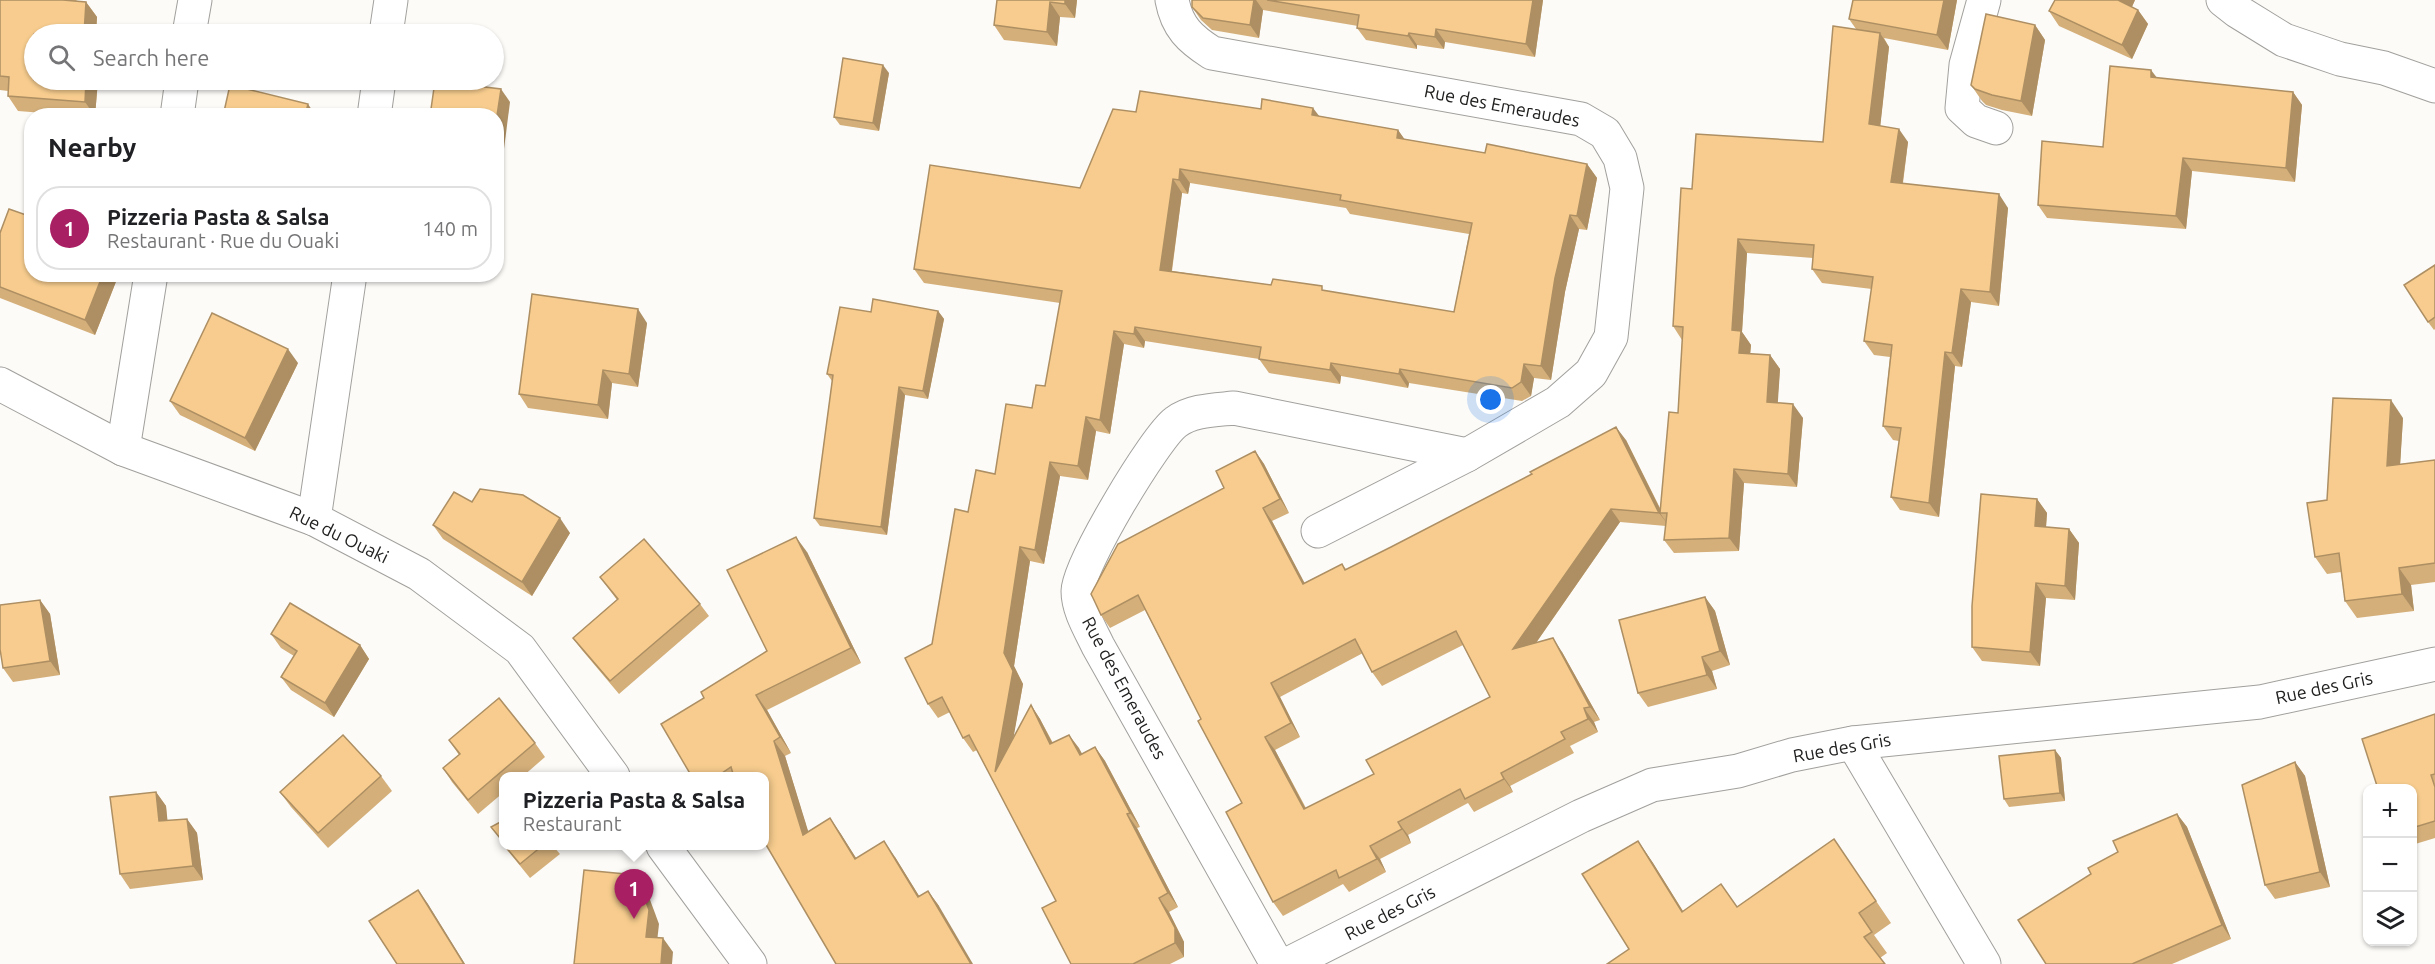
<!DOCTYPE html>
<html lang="en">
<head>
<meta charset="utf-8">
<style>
	:root { --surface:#fff; --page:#f6f6f6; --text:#202124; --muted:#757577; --line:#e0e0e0; --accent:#a91f63 }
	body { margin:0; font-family:Ubuntu,sans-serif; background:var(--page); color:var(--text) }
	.controls { position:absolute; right:18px; bottom:18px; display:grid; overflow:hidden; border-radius:12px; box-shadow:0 2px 4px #0004 }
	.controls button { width:54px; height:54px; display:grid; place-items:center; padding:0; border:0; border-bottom:2px solid var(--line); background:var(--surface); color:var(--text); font:30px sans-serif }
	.you { position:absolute; left:1491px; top:400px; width:21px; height:21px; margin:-15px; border:4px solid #fff; border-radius:50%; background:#1a73e8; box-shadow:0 0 0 9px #1a73e833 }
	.badge { display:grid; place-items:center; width:39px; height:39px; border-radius:50%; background:var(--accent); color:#fff; font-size:20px; font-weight:700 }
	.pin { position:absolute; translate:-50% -50px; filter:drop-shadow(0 2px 3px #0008) }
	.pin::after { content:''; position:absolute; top:32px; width:21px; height:18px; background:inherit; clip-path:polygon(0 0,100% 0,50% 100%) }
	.popup { position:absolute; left:499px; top:772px; width:270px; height:78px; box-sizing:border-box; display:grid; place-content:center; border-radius:12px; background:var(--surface); filter:drop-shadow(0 2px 4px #0005); font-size:20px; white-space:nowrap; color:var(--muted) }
	.popup b { font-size:22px; color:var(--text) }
	.popup::after { content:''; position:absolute; left:50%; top:100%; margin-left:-12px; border:12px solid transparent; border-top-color:var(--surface) }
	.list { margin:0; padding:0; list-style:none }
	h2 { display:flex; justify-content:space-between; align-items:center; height:78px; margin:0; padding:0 24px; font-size:26px }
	h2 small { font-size:20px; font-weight:400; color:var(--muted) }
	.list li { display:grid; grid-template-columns:39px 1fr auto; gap:18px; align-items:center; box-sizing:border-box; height:84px; margin:0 12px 12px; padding:0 12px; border:2px solid var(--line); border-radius:24px }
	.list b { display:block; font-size:22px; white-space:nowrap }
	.list p { margin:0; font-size:20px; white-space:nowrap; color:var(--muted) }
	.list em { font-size:20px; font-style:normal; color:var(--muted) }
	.icon { flex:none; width:33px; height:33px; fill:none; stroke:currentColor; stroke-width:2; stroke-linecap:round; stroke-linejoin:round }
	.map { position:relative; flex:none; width:2435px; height:964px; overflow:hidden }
	.search { position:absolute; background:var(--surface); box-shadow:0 2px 4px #0004; left:24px; top:24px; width:480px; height:66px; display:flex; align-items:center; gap:15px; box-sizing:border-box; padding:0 21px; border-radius:33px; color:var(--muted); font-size:22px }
	.panel { position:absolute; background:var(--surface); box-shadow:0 2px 4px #0004; left:24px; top:108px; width:480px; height:174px; border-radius:24px }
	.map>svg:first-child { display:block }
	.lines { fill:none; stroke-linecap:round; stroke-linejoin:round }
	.minor-casing { stroke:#a1a09d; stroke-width:35 }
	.tertiary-casing { stroke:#a1a09d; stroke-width:35 }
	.minor { stroke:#fff; stroke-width:33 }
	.tertiary { stroke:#fff; stroke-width:33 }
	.wall { fill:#d4af7a; fill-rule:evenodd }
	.shaded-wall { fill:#ad8f63 }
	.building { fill:#f7cc8e; stroke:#ad8f63; stroke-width:1.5; fill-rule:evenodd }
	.labels { text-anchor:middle; stroke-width:4.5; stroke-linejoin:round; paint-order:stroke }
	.street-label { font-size:18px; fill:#212120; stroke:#fff }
</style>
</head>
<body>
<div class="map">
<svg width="2435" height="964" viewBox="0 0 2435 964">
	<rect width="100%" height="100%" fill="#fcfbf8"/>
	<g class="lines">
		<g class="minor-casing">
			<g id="minor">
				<path d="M1172 0C1177 27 1190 39 1212 53L1581 119 1605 133 1620 158 1627 188 1611 337 1591 373 1558 402 1467 455 1318 531"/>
				<path d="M1984 0 1966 65 1962 108 1976 121 1996 128"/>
				<path d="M2223 0 2237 11 2284 40 2340 59 2384 68 2435 86"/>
				<path d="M189 34 195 0"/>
				<path d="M386 34 391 0"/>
				<path d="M177 116 182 80"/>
				<path d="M374 116 379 80"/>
				<path d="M123 449 151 274"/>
				<path d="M314 519 350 274"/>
				<path d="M1853 743 1984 964"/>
				<path d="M1277 964 1098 646C1090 629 1078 610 1078 591 1078 566 1155 437 1176 422 1192 410 1215 410 1234 408L1467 455"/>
				<path d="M1288 964 1581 816 1652 785 1738 771 1792 755 1853 743 2260 702 2435 664"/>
			</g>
		</g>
		<g class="tertiary-casing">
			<g id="tertiary">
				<path d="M0 384 123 449 314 519 419 574 520 649 613 776"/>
				<path d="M663 846 750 964"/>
			</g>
		</g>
		<use href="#minor" class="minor"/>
		<use href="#tertiary" class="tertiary"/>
	</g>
	<g class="wall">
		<path d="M0 0H77L76 1 86 2 97 17 96 34H34V80H98L95 116H81L18 111 8 96V91L0 90Z"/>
		<path d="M997 0H1077L1075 18 1060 17 1057 46 1004 40 994 25Z"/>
		<path d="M1192 0H1543L1535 57 1445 42 1444 49 1417 45V49L1366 40 1357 28 1358 26 1263 10 1259 38 1212 30 1201 20 1192 7Z"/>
		<path d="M1957 0 1948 50 1884 38 1889 47 1880 126 1908 142 1903 183 2008 208 1999 306 1971 302 1962 367 1955 366 1939 517 1900 510 1891 497 1899 441 1893 440 1883 426 1890 357 1874 355 1864 341 1872 289 1822 283 1812 269 1813 258 1747 253 1742 332 1751 345 1750 354 1770 355 1780 369 1777 403 1803 418 1797 487 1744 483 1739 551 1674 553 1664 540 1666 526 1620 522 1536 643 1562 652 1600 720 1594 722 1598 732 1570 746 1574 753 1510 786 1513 792 1474 812 1468 803 1408 835 1411 843 1380 859 1386 872 1349 892 1343 884 1283 916 1273 902 1242 803 1201 719 1145 610 1110 628 1101 615 1224 488 1255 451 1264 464 1289 513 1272 521 1304 583 1342 564 1346 569 1626 440 1661 510 1678 413 1682 340 1673 326 1692 189 1823 142 1856 29 1849 19ZM1463 645 1490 697 1374 774 1306 808 1275 750 1300 737 1280 697 1363 653 1372 672 1382 686Z"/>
		<path d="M2135 0 2132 7 2138 10 2148 24 2132 59 2059 26 2049 11Z"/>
		<path d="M2035 25 2045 40 2032 116 2002 110 1986 105 1982 101 1971 85Z"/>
		<path d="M889 73 879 131 840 125 834 117Z"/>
		<path d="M2157 78 2293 92 2302 105 2295 182 2192 171 2186 229 2047 218 2038 205 2103 147Z"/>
		<path d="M1261 109 1319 116 1398 130 1404 139 1485 153 1587 164 1597 178 1587 230 1579 229 1565 292 1551 380 1534 378 1531 396 1522 401 1409 383 1408 388 1341 376 1340 384 1269 373 1259 359 1145 341 1144 348 1124 344 1110 434 1096 431 1088 480 1060 476 1044 564 1030 561 1014 666 1023 684 1013 738 1031 705 1040 719 1053 743 1069 735 1082 754 1095 747 1105 761 1140 827 1137 828 1178 907 1169 912 1184 942V957L1170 964H1071L1056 901 977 750 973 752 963 738 950 712 938 718 928 704 932 644 968 512 995 474 1045 386 1060 303 924 283 914 269 1080 188 1136 112ZM1190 183 1346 208 1350 214 1469 234 1454 312 1325 291 1271 285 1172 271 1182 193 1188 194Z"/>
		<path d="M0 233 32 274H119L95 335 0 298Z"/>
		<path d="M2435 265V329L2434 330 2428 322Z"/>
		<path d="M938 311 944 319 928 399 905 395 887 535 820 526 814 518 832 381 827 374 871 312Z"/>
		<path d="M647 323 638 387 612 383 608 419 528 408 519 394Z"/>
		<path d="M298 363 255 451 180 415 170 401Z"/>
		<path d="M2403 418 2400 464 2435 460V582L2411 585 2414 611 2357 618 2345 601 2341 572 2327 574 2315 557 2327 500Z"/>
		<path d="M2037 499 2047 513 2046 527 2069 529 2079 543 2075 600 2046 598 2040 666 1982 661 1972 647Z"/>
		<path d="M472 502 570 533 532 596 443 539 433 525Z"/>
		<path d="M807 552 861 663 767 710 791 753 785 756 808 832 830 818 856 858 895 857 919 896 928 891 939 906 836 964 765 777H692L704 698 767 651Z"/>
		<path d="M600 577 700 604 709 616 619 694 582 650 573 638 617 600Z"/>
		<path d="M1705 597 1715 611 1730 665 1712 671 1717 689 1648 707 1638 693Z"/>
		<path d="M40 600 50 614 60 675 13 682 3 668Z"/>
		<path d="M271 634 360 645 369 659 334 717 291 690 281 677 294 656 281 648Z"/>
		<path d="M2435 714V838L2412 845V789Z"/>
		<path d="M449 740 535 743 545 757 522 777H504V792L478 814 452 782 443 768 459 755Z"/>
		<path d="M2055 750 2061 758 2065 801 2009 807 2004 799Z"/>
		<path d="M2295 762 2305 776 2330 887 2275 899 2265 885Z"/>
		<path d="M381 776 392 791 328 848 291 807 280 792Z"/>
		<path d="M156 792 166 806 167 821 187 819 197 833 203 880 130 889 120 874Z"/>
		<path d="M2177 814 2187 827 2231 939 2172 964H2046L2091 874 2118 852Z"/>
		<path d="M1834 839 1891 923 1874 935 1887 953 1880 958 1629 949 1638 841 1653 863 1683 911 1737 907Z"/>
		<path d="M504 846H553L560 854 530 878Z"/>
	</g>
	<g class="shaded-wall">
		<path d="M1065 0H1077L1075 18 1065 4Z"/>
		<path d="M1254 0H1256L1263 10 1259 38 1250 25Z"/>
		<path d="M1533 0H1543L1535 57 1526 44Z"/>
		<path d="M1944 0H1957L1948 50 1937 35Z"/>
		<path d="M2118 0H2135L2128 15Z"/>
		<path d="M86 2 97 17 96 34H84Z"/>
		<path d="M1050 2 1060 17 1057 46 1047 32Z"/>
		<path d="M2138 10 2148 24 2132 59 2122 45Z"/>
		<path d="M2035 25 2045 40 2032 116 2021 101Z"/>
		<path d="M1436 29 1445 42 1444 49 1435 37Z"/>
		<path d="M1409 33 1417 45V49L1408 36Z"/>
		<path d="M1880 33 1889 47 1879 138 1869 124Z"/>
		<path d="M883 65 889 73 879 131 873 123Z"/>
		<path d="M2151 70 2161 83 2151 77Z"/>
		<path d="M86 80H98L95 116 85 102Z"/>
		<path d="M501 89 510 102 498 196 496 194V122Z"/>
		<path d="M2293 92 2302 105 2295 182 2286 168Z"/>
		<path d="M308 104 316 116H305Z"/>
		<path d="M1313 108 1323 121 1312 115Z"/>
		<path d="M1899 129 1908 142 1901 195 1891 182Z"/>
		<path d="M1398 130 1408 144 1397 138Z"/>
		<path d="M2183 158 2192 171 2186 229 2176 216Z"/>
		<path d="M1587 164 1597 178 1587 230 1577 216Z"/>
		<path d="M1180 169 1190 183 1188 194 1179 180Z"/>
		<path d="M1173 179 1182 193 1170 283 1160 270Z"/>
		<path d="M1999 194 2008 208 1999 306 1990 292Z"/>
		<path d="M1570 215 1579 229 1565 292 1551 380 1541 366 1555 278Z"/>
		<path d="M1738 239 1747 253 1742 332 1751 345 1749 367 1739 353 1732 330Z"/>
		<path d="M103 274H119L95 335 85 320Z"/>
		<path d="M1961 289 1971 302 1962 367 1952 353Z"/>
		<path d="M638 309 647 323 638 387 629 374Z"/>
		<path d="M938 311 944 319 928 399 923 391Z"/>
		<path d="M1135 327 1145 341 1144 348 1134 334Z"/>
		<path d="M1114 331 1124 344 1110 434 1100 420Z"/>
		<path d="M288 349 298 363 255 451 245 438Z"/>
		<path d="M1945 352 1955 366 1939 517 1929 503Z"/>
		<path d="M1770 355 1780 369 1777 416 1767 402Z"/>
		<path d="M1331 363 1341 376 1340 384 1330 370Z"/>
		<path d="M1524 364 1534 378 1531 396 1521 382Z"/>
		<path d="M1400 369 1409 383 1408 388 1399 374Z"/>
		<path d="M603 370 612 383 608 419 598 405Z"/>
		<path d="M899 387 905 395 887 535 881 527Z"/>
		<path d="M2391 400 2403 418 2399 483 2387 466Z"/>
		<path d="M1793 404 1803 418 1797 487 1788 474Z"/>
		<path d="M1086 417 1096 431 1088 480 1078 466Z"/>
		<path d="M1616 427 1626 440 1662 513H1660L1669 526 1659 513Z"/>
		<path d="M1255 451 1264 464 1289 513 1280 499Z"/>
		<path d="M1050 462 1060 476 1044 564 1035 550Z"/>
		<path d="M1734 469 1744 483 1739 551 1729 538Z"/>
		<path d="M2037 499 2047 513 2045 540 2035 526Z"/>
		<path d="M1263 508 1272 521 1312 597 1303 584Z"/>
		<path d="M1611 509 1620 522 1522 663 1513 649Z"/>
		<path d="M560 518 570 533 532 596 522 582Z"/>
		<path d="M2069 529 2079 543 2075 600 2065 586Z"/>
		<path d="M796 537 807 552 861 663 851 648Z"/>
		<path d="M1020 547 1030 561 1014 666 1023 684 1005 786 995 772 1004 653Z"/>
		<path d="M2399 568 2411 585 2414 611 2402 594Z"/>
		<path d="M2036 583 2046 598 2040 666 2030 652Z"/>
		<path d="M1705 597 1715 611 1730 665 1720 651Z"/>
		<path d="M40 600 50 614 60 675 50 661Z"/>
		<path d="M1553 638 1562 652 1600 720 1590 707Z"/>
		<path d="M360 645 369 659 334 717 325 703Z"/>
		<path d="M1702 657 1712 671 1717 689 1707 675Z"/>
		<path d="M1271 683 1280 697 1300 737 1291 723Z"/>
		<path d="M756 695 767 710 791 753 780 737Z"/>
		<path d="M1031 705 1040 719 1060 758 1050 744Z"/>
		<path d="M1584 708 1594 722 1598 732 1588 719Z"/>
		<path d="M1069 735 1079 748 1090 769 1080 755Z"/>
		<path d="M1265 737 1275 750 1313 823 1304 809Z"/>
		<path d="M774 741 785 756 814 850 803 835Z"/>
		<path d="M1095 747 1105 761 1140 827 1130 813Z"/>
		<path d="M2055 750 2061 758 2065 801 2060 793Z"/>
		<path d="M2295 762 2305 776 2330 887 2320 872Z"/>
		<path d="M1501 773 1510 786 1513 792 1504 779Z"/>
		<path d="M156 792 166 806 169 835 159 821Z"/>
		<path d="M1127 814 1137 828 1178 907 1168 893Z"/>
		<path d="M2177 814 2187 827 2231 939 2222 925Z"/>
		<path d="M830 818 841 834 866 874 855 859Z"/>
		<path d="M187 819 197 833 203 880 193 866Z"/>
		<path d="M1398 822 1408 835 1411 843 1402 829Z"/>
		<path d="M884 841 895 857 929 912 918 897Z"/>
		<path d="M1638 841 1653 863 1697 934 1682 912Z"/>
		<path d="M1370 846 1380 859 1386 872 1377 859Z"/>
		<path d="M636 875 646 889 659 924 656 951 646 937Z"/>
		<path d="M418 890 428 904 465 964H464Z"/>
		<path d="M928 891 939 906 973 964H971Z"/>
		<path d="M1159 898 1169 912 1184 942V957L1175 943Z"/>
		<path d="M663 938 673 952 672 964H661Z"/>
	</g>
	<g class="building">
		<path d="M0 0H63L86 2 84 34H34V80H86L85 102 8 96 9 77 0 76Z"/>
		<path d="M997 0H1065V4L1050 2 1047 32 994 25Z"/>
		<path d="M1192 0H1254L1250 25 1203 18 1192 7Z"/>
		<path d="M1267 0H1533L1526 44 1436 29 1435 37 1409 33 1408 36 1357 28 1359 15Z"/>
		<path d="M1853 0H1944L1937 35 1849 19Z"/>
		<path d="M2055 0H2118L2138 10 2122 45 2049 11Z"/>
		<path d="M1986 14 2035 25 2021 101 1992 95 1975 89 1971 85Z"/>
		<path d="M1833 26 1880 33 1869 124 1899 129 1891 182 1999 194 1990 292 1961 289 1952 353 1945 352 1929 503 1891 497 1901 428 1883 426 1892 345 1864 341 1873 277 1812 269 1814 245 1738 239 1732 330 1741 331 1739 353 1770 355 1767 402 1793 404 1788 474 1734 469 1729 538 1664 540 1667 513H1660L1669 412 1678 413 1683 327 1673 326 1681 188 1692 189 1696 134 1823 142Z"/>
		<path d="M843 58 883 65 873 123 834 117Z"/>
		<path d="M2110 66 2151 70V77L2293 92 2286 168 2183 158 2176 216 2038 205 2042 141 2103 147Z"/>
		<path d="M435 81 501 89 496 122V116H430Z"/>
		<path d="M230 85 308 104 305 116H223Z"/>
		<path d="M1140 91 1261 109 1262 99 1313 108 1312 115 1398 130 1397 138 1485 153 1487 144 1587 164 1577 216 1570 215 1555 278 1541 366 1524 364 1521 382 1512 388 1400 369 1399 374 1331 363 1330 370 1259 359 1261 347 1135 327 1134 334 1114 331 1100 420 1086 417 1078 466 1050 462 1035 550 1020 547 1004 653 1013 671 995 772 1031 705 1050 744 1069 735 1080 755 1095 747 1130 813 1127 814 1168 893 1159 898 1175 928V943L1133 964H1071L1042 908 1056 901 969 735 963 738 942 697 928 704 905 658 932 644 955 509 968 512 976 470 995 474 1006 404 1032 408 1036 385 1045 386 1062 291 914 269 930 165 1080 188 1113 109 1136 112ZM1180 169 1341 195 1340 200 1472 223 1454 312 1322 290V286L1273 279 1271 285 1160 270 1173 179 1179 180Z"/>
		<path d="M9 209 32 217V274H103L85 320 0 287V233Z"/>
		<path d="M2435 265V317L2428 322 2404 285Z"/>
		<path d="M532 294 638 309 629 374 603 370 598 405 519 394Z"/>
		<path d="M873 299 938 311 923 391 899 387 881 527 814 518 833 375 827 374 840 307 871 312Z"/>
		<path d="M212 313 288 349 245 438 170 401Z"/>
		<path d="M2333 398 2391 400 2387 466 2435 460V563L2399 568 2402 594 2345 601 2339 553 2315 557 2307 503 2327 500Z"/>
		<path d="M1616 427 1659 513 1611 509 1513 649 1553 638 1590 707 1584 708 1588 719 1561 732 1565 739 1501 773 1504 779 1465 799 1460 789 1398 822 1402 829 1370 846 1377 859 1339 878 1336 870 1273 902 1226 812 1242 803 1198 721 1201 719 1138 595 1101 615 1093 598 1091 594 1118 544 1224 488 1216 471 1255 451 1280 499 1263 508 1303 584 1342 564 1345 570 1391 547 1532 474 1530 472ZM1456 631 1490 697 1366 760 1374 774 1304 809 1265 737 1291 723 1271 683 1355 639 1372 672Z"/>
		<path d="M480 489 523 495 560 518 522 582 433 525 454 492 472 502Z"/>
		<path d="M1981 494 2037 499 2035 526 2069 529 2065 586 2036 583 2030 652 1972 647V606Z"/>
		<path d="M796 537 851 648 756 695 780 737 774 741 803 835 830 818 855 859 884 841 918 897 928 891 971 964H836L765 843V777H734L731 767 716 777H692L661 724 704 698 701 692 767 651 727 570Z"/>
		<path d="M644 539 700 604 610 681 573 638 618 599 600 577Z"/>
		<path d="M1705 597 1720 651 1702 657 1707 675 1638 693 1619 620Z"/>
		<path d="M40 600 50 661 3 668 0 649V605Z"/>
		<path d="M290 603 360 645 325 703 281 677 297 651 271 634Z"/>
		<path d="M499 698 535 743 468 800 443 768 460 754 449 740Z"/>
		<path d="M2435 714V774L2431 775 2435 787V821L2412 828V789H2378L2362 739Z"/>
		<path d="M343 735 381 776 318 833 280 792Z"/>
		<path d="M2055 750 2060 793 2004 799 1999 756Z"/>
		<path d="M2295 762 2320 872 2265 885 2242 785Z"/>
		<path d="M156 792 159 821 187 819 193 866 120 874 110 797Z"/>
		<path d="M2177 814 2222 925 2132 964H2046L2018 920 2091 874 2088 868 2118 852 2113 841Z"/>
		<path d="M504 820V843L491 827Z"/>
		<path d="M1834 839 1876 901 1859 913 1872 932 1864 937 1885 964H1607L1629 949 1582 874 1638 841 1682 912 1721 884 1737 907Z"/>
		<path d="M505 846H542L520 864Z"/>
		<path d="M584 870 636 875 649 910 646 937 663 938 661 964H574Z"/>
		<path d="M418 890 464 964H397L369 921Z"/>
	</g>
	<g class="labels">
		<g class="street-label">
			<text transform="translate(1502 106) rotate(11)" y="6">Rue des Emeraudes</text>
			<text transform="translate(339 535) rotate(26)" y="6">Rue du Ouaki</text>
			<text transform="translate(1124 688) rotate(62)" y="6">Rue des Emeraudes</text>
			<text transform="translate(2324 688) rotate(-12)" y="6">Rue des Gris</text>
			<text transform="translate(1842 748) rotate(-10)" y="6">Rue des Gris</text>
			<text transform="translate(1390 913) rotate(-27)" y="6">Rue des Gris</text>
		</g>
	</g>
</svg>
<div class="controls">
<button>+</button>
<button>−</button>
<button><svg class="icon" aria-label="layers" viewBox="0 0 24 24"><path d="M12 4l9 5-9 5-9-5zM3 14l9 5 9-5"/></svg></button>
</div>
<div class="you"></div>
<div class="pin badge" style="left:634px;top:919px">1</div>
<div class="popup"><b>Pizzeria Pasta &amp; Salsa</b>Restaurant</div>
<div class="search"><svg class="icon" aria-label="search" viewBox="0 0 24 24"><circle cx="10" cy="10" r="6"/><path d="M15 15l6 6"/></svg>Search here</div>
<section class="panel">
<h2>Nearby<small></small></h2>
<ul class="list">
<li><span class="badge">1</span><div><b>Pizzeria Pasta &amp; Salsa</b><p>Restaurant · Rue du Ouaki</p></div><em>140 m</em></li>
</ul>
</section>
</div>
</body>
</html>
